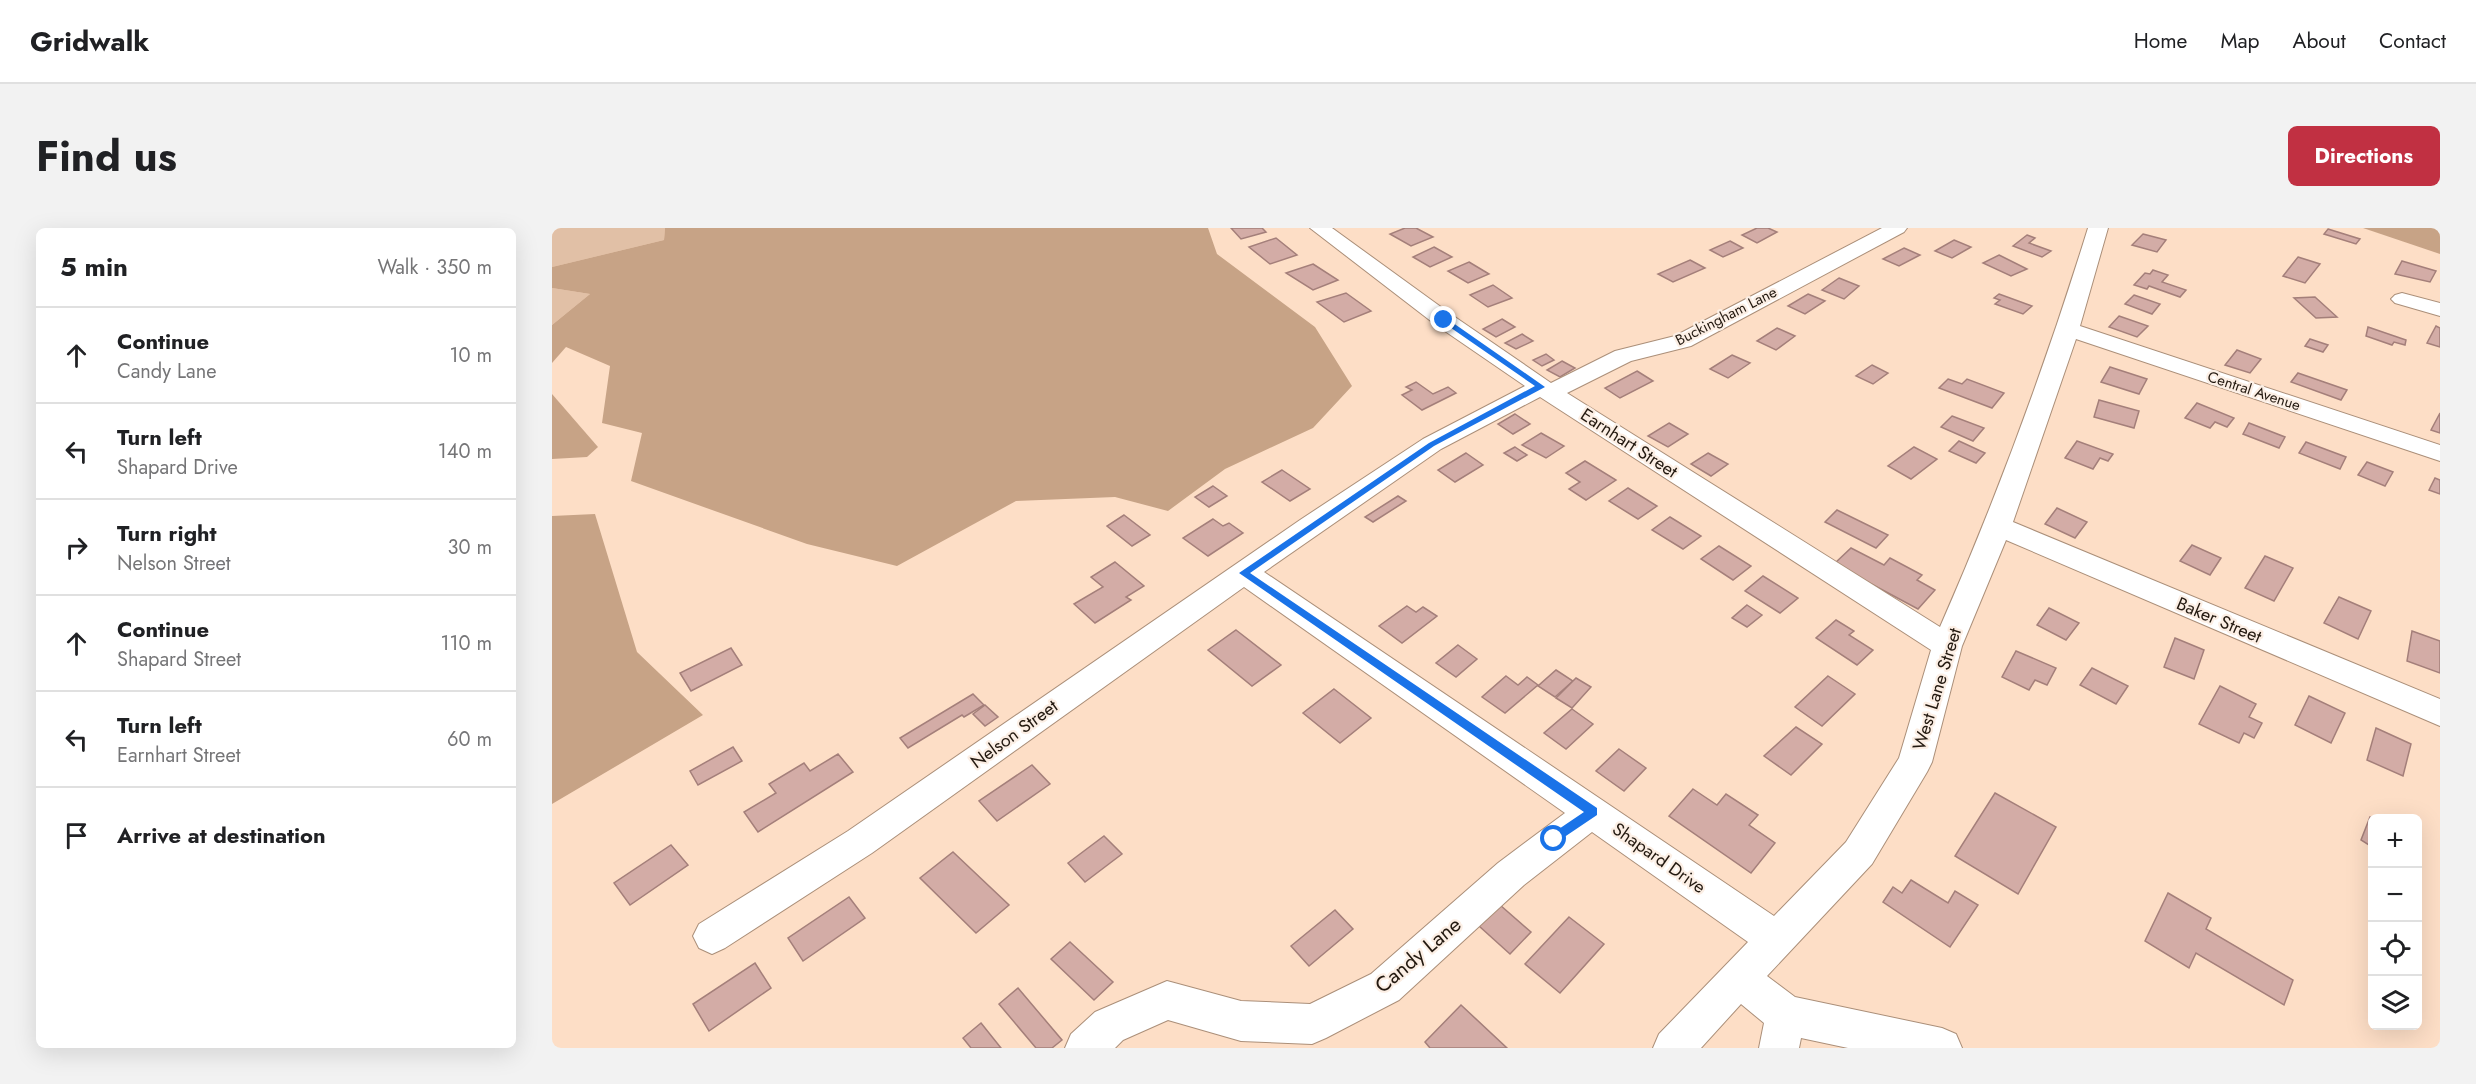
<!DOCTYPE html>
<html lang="en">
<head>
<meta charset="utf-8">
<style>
	:root { --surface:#fff; --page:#f2f2f2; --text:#202124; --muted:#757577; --line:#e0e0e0; --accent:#c13042 }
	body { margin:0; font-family:Jost,sans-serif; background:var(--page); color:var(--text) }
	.controls { position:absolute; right:18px; bottom:18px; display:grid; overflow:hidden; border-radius:9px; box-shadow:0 6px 24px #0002 }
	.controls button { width:54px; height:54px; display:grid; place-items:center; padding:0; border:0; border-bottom:2px solid var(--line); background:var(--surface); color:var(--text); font:30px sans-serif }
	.stop { position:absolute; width:18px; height:18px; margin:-14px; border:4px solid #1a73e8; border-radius:50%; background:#fff }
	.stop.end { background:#1a73e8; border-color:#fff; box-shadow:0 2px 6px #0008 }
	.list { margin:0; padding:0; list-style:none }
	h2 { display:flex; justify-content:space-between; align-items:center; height:78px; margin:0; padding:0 24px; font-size:26px }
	h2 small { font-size:20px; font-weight:400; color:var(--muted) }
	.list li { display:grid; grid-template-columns:39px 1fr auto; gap:18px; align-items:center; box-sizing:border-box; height:96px; padding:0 24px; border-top:2px solid var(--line) }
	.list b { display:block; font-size:22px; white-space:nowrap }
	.list p { margin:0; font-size:20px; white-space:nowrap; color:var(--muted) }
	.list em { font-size:20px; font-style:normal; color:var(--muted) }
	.icon { flex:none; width:33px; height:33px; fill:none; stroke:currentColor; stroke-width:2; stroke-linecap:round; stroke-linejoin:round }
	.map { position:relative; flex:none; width:1888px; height:820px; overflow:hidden; border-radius:9px }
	header { display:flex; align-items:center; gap:36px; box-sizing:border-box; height:84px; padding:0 30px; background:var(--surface); border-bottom:2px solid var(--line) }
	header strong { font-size:28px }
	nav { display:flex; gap:33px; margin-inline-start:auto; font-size:21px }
	.intro { display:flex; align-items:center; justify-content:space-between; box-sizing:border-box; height:144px; padding:0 36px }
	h1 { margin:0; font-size:42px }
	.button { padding:15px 27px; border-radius:9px; background:var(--accent); color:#fff; font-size:21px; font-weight:700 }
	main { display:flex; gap:36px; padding:0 36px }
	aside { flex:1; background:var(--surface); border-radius:9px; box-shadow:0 6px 24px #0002 }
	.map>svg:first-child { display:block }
	.green { fill:#e1c0a6 }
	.forest { fill:#c7a386 }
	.building { fill:#d3aca6; stroke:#a47f7a; stroke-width:1.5 }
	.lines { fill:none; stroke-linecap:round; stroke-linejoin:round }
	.minor-casing { stroke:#ab8f79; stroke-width:2 }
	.minor { fill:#fff; fill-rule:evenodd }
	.route { fill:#1a73e8 }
	.labels { text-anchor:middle; stroke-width:4.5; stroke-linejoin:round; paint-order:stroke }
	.far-street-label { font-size:15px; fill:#231910; stroke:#fcefe5 }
	.street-label { font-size:18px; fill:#231910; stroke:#fcefe5 }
	.near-street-label { font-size:21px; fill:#231910; stroke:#fcefe5 }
</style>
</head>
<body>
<header>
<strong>Gridwalk</strong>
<nav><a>Home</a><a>Map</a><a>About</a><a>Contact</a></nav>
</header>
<div class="intro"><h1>Find us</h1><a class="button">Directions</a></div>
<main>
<aside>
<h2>5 min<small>Walk · 350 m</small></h2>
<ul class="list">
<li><svg class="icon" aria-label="ahead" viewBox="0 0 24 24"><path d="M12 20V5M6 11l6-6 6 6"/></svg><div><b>Continue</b><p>Candy Lane</p></div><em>10 m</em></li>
<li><svg class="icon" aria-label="left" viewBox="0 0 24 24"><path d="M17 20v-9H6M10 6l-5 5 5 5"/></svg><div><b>Turn left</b><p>Shapard Drive</p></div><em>140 m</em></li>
<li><svg class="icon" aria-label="right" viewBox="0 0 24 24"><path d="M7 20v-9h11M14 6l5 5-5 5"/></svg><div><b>Turn right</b><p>Nelson Street</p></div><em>30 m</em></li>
<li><svg class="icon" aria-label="ahead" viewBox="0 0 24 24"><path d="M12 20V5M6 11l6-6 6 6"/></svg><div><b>Continue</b><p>Shapard Street</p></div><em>110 m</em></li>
<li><svg class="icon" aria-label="left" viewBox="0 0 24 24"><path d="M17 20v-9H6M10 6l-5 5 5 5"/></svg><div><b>Turn left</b><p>Earnhart Street</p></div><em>60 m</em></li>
<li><svg class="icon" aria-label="arrive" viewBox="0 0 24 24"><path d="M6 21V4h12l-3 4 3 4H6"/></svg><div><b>Arrive at destination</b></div></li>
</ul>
</aside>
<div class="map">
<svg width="1888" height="820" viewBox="0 0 1888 820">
	<rect width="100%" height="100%" fill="#fddec6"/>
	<g class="green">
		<path d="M0 0H113L112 12 0 39Z"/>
		<path d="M0 60 38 66 0 97Z"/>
	</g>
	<g class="forest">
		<path d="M113 0H656L665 26 763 99 800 158 761 200 673 241 616 283 563 269 464 273 345 338 255 316 79 253 90 205 50 195 58 138 14 119 0 135V97L38 66 0 60V39L112 12Z"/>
		<path d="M1811 0H1888V26Z"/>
		<path d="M0 166 46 219 35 229 0 231Z"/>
		<path d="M43 286 85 424 151 487 0 576V288Z"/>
	</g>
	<g class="building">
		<path d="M679 0H710L714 4 689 11Z"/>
		<path d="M853 0H864L881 9 859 18 838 6Z"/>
		<path d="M1205 0H1216L1225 4 1205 15 1190 7Z"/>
		<path d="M1776 1 1808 11 1804 16 1772 6Z"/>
		<path d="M1591 6 1614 12 1605 24 1580 17Z"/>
		<path d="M1475 7 1483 10 1477 15 1499 23 1490 29 1461 18Z"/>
		<path d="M724 10 745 27 718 36 697 19Z"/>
		<path d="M1402 12 1419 19 1400 30 1383 23Z"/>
		<path d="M1178 13 1191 20 1171 29 1158 22Z"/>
		<path d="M882 19 900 29 878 39 861 29Z"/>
		<path d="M1352 20 1368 27 1347 38 1331 31Z"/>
		<path d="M1447 27 1475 41 1459 48 1431 35Z"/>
		<path d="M1746 29 1768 36 1753 55 1731 48Z"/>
		<path d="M1138 32 1153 40 1121 54 1106 46Z"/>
		<path d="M1850 33 1884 43 1878 54 1843 46Z"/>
		<path d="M917 34 937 46 916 55 896 43Z"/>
		<path d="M761 36 786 52 761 62 734 45Z"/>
		<path d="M1601 42 1616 47 1610 54 1634 62 1628 69 1597 58 1595 61 1582 57 1593 45 1598 46Z"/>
		<path d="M1287 50 1307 58 1292 71 1270 62Z"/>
		<path d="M941 57 960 70 936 79 918 67Z"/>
		<path d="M794 65 819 83 792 94 765 74Z"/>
		<path d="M1256 66 1273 73 1253 86 1236 78Z"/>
		<path d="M1447 66 1480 78 1471 86 1443 76 1448 72 1442 70Z"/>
		<path d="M1582 67 1608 76 1600 86 1573 76Z"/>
		<path d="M1763 69 1785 89 1764 90 1742 70Z"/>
		<path d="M1567 88 1596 98 1585 109 1557 99Z"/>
		<path d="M950 91 963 99 944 109 931 101Z"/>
		<path d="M1884 98 1888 100V119L1875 115Z"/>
		<path d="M1816 99 1854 112 1853 117 1842 114 1840 117 1814 108Z"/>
		<path d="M1225 100 1243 108 1224 122 1205 113Z"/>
		<path d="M970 106 981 113 964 121 953 115Z"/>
		<path d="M1758 111 1776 117 1771 124 1753 118Z"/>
		<path d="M1685 122 1709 131 1698 145 1673 137Z"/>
		<path d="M994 126 1002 132 990 138 981 132Z"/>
		<path d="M1180 127 1198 135 1176 150 1158 141Z"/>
		<path d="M1010 133 1023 140 1008 149 995 142Z"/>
		<path d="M1320 137 1336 145 1321 156 1304 148Z"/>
		<path d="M1558 139 1595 151 1587 166 1549 154Z"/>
		<path d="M1085 143 1101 153 1068 170 1053 160Z"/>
		<path d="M1746 145 1795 162 1789 172 1739 154Z"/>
		<path d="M1396 151 1410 156 1415 151 1452 165 1440 180 1387 160Z"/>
		<path d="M864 154 881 166 896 159 904 165 870 182 850 167 860 162 854 159Z"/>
		<path d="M1547 172 1587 183 1582 200 1542 189Z"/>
		<path d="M1645 175 1682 190 1675 199 1663 194 1658 200 1633 190Z"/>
		<path d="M1888 185V205L1879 202Z"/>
		<path d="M963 186 978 196 961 206 946 196Z"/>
		<path d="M1400 188 1432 200 1421 213 1389 199Z"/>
		<path d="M1117 195 1136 206 1116 219 1096 208Z"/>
		<path d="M1697 195 1733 209 1727 220 1691 206Z"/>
		<path d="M989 205 1012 218 994 230 970 217Z"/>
		<path d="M1407 213 1433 225 1424 235 1397 223Z"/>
		<path d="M1525 213 1561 226 1556 233 1548 230 1541 241 1513 230Z"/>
		<path d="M1754 214 1794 229 1788 241 1747 225Z"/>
		<path d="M963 219 975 227 965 233 952 225Z"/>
		<path d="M1362 219 1385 231 1359 251 1336 238Z"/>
		<path d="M914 225 931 237 903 254 886 242Z"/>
		<path d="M1156 225 1176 236 1159 248 1139 236Z"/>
		<path d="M1033 233 1064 252 1034 272 1017 261 1028 254 1014 245Z"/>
		<path d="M1815 234 1841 244 1833 258 1806 247Z"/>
		<path d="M730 242 758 261 738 273 710 254Z"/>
		<path d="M1883 250 1888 252V266L1877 262Z"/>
		<path d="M661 258 675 268 657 279 643 269Z"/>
		<path d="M1076 260 1105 278 1086 291 1057 273Z"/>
		<path d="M846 268 854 273 821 294 813 289Z"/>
		<path d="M1505 280 1535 294 1523 310 1493 296Z"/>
		<path d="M1285 282 1336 307 1324 320 1273 294Z"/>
		<path d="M572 287 598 307 580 318 555 298Z"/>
		<path d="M1118 289 1149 308 1131 321 1100 302Z"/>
		<path d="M661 291 671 298 677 295 691 305 656 328 631 310Z"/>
		<path d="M1640 317 1669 330 1658 347 1628 333Z"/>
		<path d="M1167 318 1199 338 1181 352 1149 331Z"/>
		<path d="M1299 320 1332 337 1338 330 1370 347 1365 352 1383 362 1366 381 1282 336Z"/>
		<path d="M1713 328 1741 340 1722 373 1693 360Z"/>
		<path d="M563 334 592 358 574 369 579 372 543 395 522 376 551 359 539 349Z"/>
		<path d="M1211 348 1246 370 1228 385 1193 363Z"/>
		<path d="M1787 369 1819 383 1806 411 1772 395Z"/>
		<path d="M1195 377 1210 387 1195 399 1180 390Z"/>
		<path d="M855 378 864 384 871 379 885 388 850 415 827 398Z"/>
		<path d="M1497 380 1527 395 1514 412 1485 397Z"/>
		<path d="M1284 392 1302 403 1297 407 1321 422 1305 437 1264 410Z"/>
		<path d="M684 402 729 437 700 458 656 422Z"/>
		<path d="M1860 403 1888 413V445L1855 433Z"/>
		<path d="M1623 410 1652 422 1642 451 1612 439Z"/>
		<path d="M906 417 925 431 904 449 884 435Z"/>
		<path d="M179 420 190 437 139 463 128 445Z"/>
		<path d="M1464 423 1504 440 1495 457 1483 452 1477 462 1450 449Z"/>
		<path d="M1540 440 1576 458 1564 476 1528 457Z"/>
		<path d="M1004 442 1021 453 1003 469 986 458Z"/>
		<path d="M954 448 966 457 975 449 986 457 953 485 930 469Z"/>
		<path d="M1276 448 1303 466 1270 498 1243 479Z"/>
		<path d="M1024 450 1039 459 1020 480 1004 470Z"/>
		<path d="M1668 458 1704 476 1697 489 1710 495 1702 510 1692 505 1687 515 1647 496Z"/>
		<path d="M782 461 819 490 788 515 751 485Z"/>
		<path d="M421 466 432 477 412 489 410 487 356 520 348 510Z"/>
		<path d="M1757 468 1793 485 1779 515 1743 497Z"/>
		<path d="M433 477 446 489 433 498 421 486Z"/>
		<path d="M1020 481 1041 496 1014 521 992 505Z"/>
		<path d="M1244 499 1270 516 1239 547 1212 528Z"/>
		<path d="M1824 500 1859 516 1851 548 1815 532Z"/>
		<path d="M181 519 190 533 146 557 138 543Z"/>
		<path d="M1067 521 1094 540 1072 563 1044 543Z"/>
		<path d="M286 526 301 544 206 604 192 584 224 565 217 556 252 535 258 543Z"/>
		<path d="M480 537 498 556 445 593 427 573Z"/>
		<path d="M1141 561 1165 577 1174 566 1206 587 1197 597 1223 615 1199 645 1117 588Z"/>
		<path d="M1443 565 1504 599 1466 666 1403 628Z"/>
		<path d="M1818 589 1821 590 1820 619 1809 612Z"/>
		<path d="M552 608 570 626 533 654 516 635Z"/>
		<path d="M119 617 136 637 78 677 62 655Z"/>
		<path d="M401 624 457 677 424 705 368 650Z"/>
		<path d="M1359 652 1396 675 1403 663 1426 677 1398 719 1331 674 1341 659 1350 665Z"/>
		<path d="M1616 665 1659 690 1654 701 1741 752 1732 777 1644 725 1637 740 1593 713Z"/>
		<path d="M297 669 313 690 251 733 236 710Z"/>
		<path d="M948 677 979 704 958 726 927 698Z"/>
		<path d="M783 682 801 701 757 738 739 718Z"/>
		<path d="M1017 689 1052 716 1008 765 973 736Z"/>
		<path d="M518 714 561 754 542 772 499 731Z"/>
		<path d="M203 735 219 760 157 803 141 776Z"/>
		<path d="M466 760 510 812 500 820H484L447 776Z"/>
		<path d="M909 777 955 820H878L873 814Z"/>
		<path d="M429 795 449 820H419L411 810Z"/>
	</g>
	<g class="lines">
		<g class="minor-casing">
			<g id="minor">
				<path d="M758 0H780L900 87 999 155 1063 123 1123 108 1330 0H1355L1352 4 1139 118 1079 133 1015 165 1388 399C1445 269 1494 136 1536 0H1556L1528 98 1888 217V233L1524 111 1461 294 1888 471V498L1454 312 1410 418 1380 534 1375 544 1320 636 1215 748 1243 769 1390 800 1404 806 1410 820H1296L1249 810 1247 820H1207L1212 795 1189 776 1149 820H1101L1107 806 1196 714 1040 604 972 657 847 772 774 810 760 816 689 813 616 792 571 812 563 820H513L519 806 543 784 615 753 689 773 758 776 819 746 946 635 1013 585 692 359 320 625 173 720 160 726 147 720 141 708 147 696 296 603 748 292 871 211 973 158 884 97ZM988 169 1379 422 1347 530 1294 614 1222 688 712 344 889 221Z"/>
				<path d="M1850 65 1888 75V88L1843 75 1839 71 1843 67Z"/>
			</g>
		</g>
		<use href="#minor" class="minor"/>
	</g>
	<path class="route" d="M889 90H894L993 159 882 218 698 345 1045 580V587L1002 616 998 614V607L1032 584 687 345 877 215 983 158 889 93Z"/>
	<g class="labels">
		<g class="far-street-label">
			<text transform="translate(1174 88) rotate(-27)" y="5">Buckingham Lane</text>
			<text transform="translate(1702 163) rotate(18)" y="5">Central Avenue</text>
		</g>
		<g class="street-label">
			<text transform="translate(1077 215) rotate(33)" y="6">Earnhart Street</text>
			<text transform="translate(1667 392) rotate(23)" y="6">Baker Street</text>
			<text transform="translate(1385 461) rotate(-73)" y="6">West Lane Street</text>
			<text transform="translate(462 506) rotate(-36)" y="6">Nelson Street</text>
			<text transform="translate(1107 630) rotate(35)" y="6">Shapard Drive</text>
		</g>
		<g class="near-street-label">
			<text transform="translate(866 727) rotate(-40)" y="7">Candy Lane</text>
		</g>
	</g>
</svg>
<div class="controls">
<button>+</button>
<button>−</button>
<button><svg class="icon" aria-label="locate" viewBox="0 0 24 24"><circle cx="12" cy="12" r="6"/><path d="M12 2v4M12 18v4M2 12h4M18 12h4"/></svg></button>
<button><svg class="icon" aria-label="layers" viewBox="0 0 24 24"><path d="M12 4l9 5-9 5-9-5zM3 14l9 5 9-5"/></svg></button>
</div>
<div class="stop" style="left:1002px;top:611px"></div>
<div class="stop end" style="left:892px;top:92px"></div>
</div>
</main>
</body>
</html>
